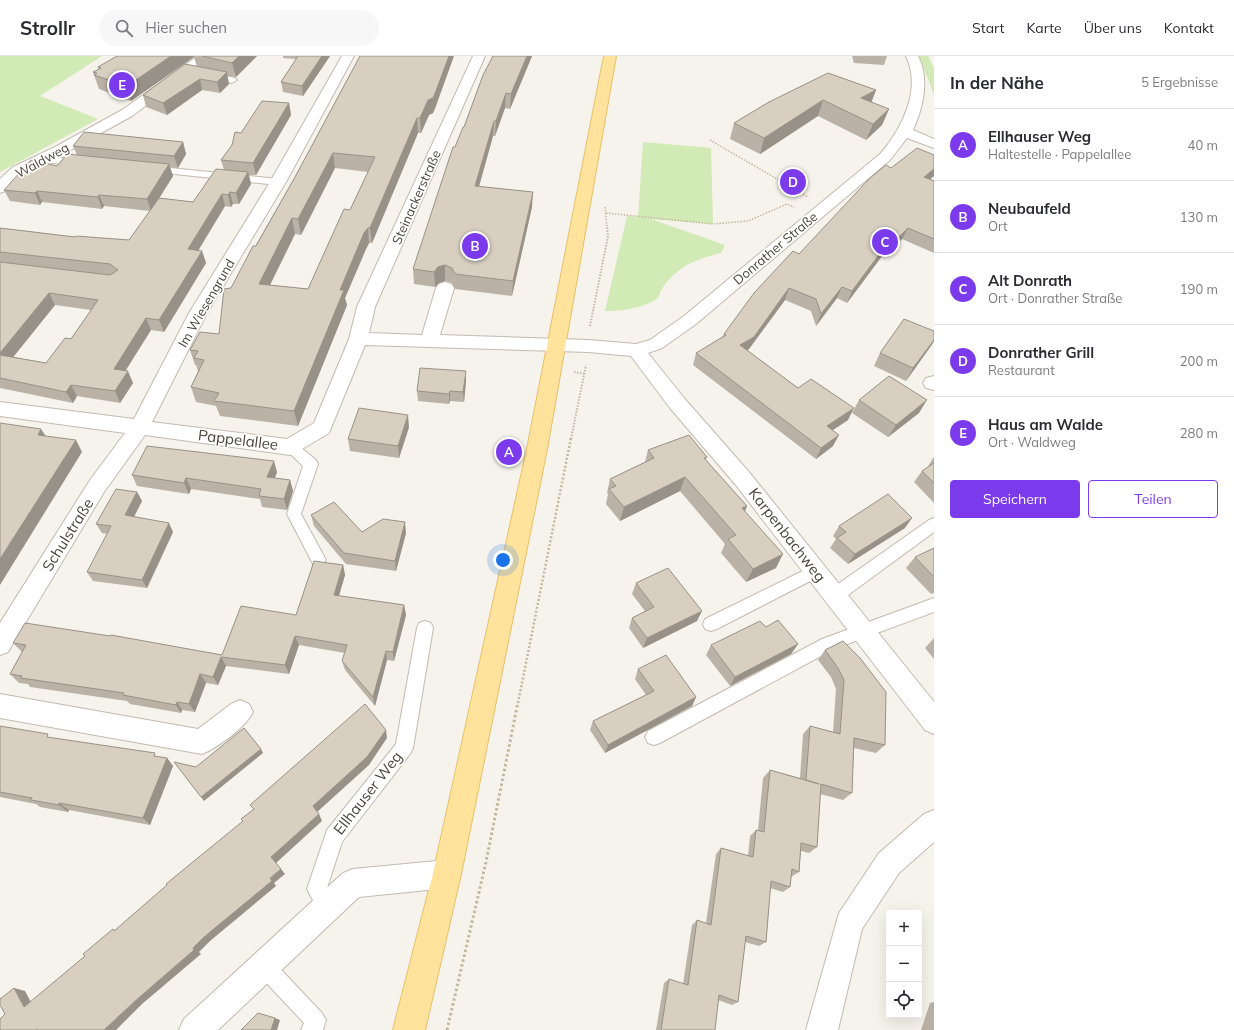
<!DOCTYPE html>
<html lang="de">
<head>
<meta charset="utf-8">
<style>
	:root { --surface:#fff; --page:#f7f7f7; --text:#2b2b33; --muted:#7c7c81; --line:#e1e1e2; --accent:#7c3aed }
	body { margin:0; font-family:Mulish,sans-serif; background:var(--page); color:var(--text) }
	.controls { position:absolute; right:12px; bottom:12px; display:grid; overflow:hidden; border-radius:4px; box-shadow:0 4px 16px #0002 }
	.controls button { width:36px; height:36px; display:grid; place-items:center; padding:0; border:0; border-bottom:1px solid var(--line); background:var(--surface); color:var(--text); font:20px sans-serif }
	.you { position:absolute; left:503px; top:504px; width:14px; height:14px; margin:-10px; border:3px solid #fff; border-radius:50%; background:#1a73e8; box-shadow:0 0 0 6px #1a73e833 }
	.badge { display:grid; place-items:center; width:26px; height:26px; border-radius:50%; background:var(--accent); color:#fff; font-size:13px; font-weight:700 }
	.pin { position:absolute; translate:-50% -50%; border:2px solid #fff; box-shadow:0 1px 4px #0006 }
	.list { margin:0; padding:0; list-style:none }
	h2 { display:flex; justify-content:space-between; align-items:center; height:52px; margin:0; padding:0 16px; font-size:17px }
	h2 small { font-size:13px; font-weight:400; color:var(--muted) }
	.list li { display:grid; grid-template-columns:26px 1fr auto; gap:12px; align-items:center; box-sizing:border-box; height:72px; padding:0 16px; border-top:1px solid var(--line) }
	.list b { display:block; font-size:15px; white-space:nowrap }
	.list p { margin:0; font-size:13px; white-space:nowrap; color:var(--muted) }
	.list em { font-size:13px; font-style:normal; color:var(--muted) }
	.actions { display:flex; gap:8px; padding:12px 16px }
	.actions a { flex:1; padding:9px 0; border:1px solid var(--accent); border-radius:4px; text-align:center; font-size:14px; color:var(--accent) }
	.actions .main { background:var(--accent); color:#fff }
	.icon { flex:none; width:22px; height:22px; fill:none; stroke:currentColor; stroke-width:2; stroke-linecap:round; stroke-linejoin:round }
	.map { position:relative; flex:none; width:934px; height:974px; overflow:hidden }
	header { display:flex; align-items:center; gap:24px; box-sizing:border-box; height:56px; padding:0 20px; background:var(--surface); border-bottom:1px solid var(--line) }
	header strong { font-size:19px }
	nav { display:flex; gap:22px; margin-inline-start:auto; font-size:14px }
	.search { width:280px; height:36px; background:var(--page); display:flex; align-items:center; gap:10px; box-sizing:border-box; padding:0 14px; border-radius:22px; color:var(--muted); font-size:15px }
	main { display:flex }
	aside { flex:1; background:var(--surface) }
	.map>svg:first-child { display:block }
	.green { fill:#d2eab5 }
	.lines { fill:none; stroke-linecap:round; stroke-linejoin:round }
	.lane-casing { stroke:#c2bbae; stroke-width:2 }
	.street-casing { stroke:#c2bbae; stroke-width:2 }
	.primary-casing { stroke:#e6c16a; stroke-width:2 }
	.path-far3 { stroke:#c4b79f; stroke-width:1.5; stroke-dasharray:1.5 1.5; stroke-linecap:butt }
	.path-far2 { stroke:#c4b79f; stroke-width:2; stroke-dasharray:1.5 1.5; stroke-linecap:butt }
	.path-far1 { stroke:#c4b79f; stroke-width:2.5; stroke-dasharray:2 2; stroke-linecap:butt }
	.path { stroke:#c4b79f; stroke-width:3; stroke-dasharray:2.5 2.5; stroke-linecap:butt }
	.lane { fill:#fff; fill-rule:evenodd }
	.street { fill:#fff; fill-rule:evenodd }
	.primary { fill:#ffe39c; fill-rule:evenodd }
	.wall { fill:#bab2a6; fill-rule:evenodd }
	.shaded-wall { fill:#979187 }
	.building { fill:#d8cfc1; stroke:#979187; fill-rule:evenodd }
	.labels { text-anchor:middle; stroke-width:3.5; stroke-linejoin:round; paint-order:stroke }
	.far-street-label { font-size:13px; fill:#4b4439; stroke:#fff }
	.street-label { font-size:15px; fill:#4b4439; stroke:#fff }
</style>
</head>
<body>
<header>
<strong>Strollr</strong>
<div class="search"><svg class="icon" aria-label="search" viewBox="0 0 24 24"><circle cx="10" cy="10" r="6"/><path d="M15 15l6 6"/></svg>Hier suchen</div>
<nav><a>Start</a><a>Karte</a><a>Über uns</a><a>Kontakt</a></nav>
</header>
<main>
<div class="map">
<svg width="934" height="974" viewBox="0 0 934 974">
	<rect width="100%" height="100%" fill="#f6f3ec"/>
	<g class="green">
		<path d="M0 0H102L40 40 98 63 0 116Z"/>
		<path d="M919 0H928L934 12V39Z"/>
		<path d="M643 86 711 92 713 168 651 163 725 189 721 197C708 200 695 204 684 211 676 216 666 225 662 233 660 235 660 239 658 241 651 251 617 256 605 255L627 160 638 161Z"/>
	</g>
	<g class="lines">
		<g class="lane-casing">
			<g id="lane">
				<path d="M208 16 235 22 237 24 232 27 205 21V17Z"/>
				<path d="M40 100 82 104 87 107 82 110 36 105 35 103Z"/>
				<path d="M151 110 278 123 283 126 278 129 147 115 146 113Z"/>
				<path d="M290 386 295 387 316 404 318 408 301 458 326 504 323 508 318 510 313 508 287 458 303 410 283 391 285 387Z"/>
				<path d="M934 462V476L840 545 834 547 828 545 826 540 828 535 929 464Z"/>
				<path d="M815 509 820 510 823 515 820 520 717 573 711 575 705 573 703 568 705 563Z"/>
				<path d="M934 542V556L834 593 660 687 654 689 648 687 645 681 648 675 822 583Z"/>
				<path d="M425 565 431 567 433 572 413 692 410 698 342 786 327 832 337 851 334 858 327 861 320 858 307 833 327 774 396 688 417 572 419 567Z"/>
				<path d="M263 899 270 902 322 957 326 964 323 974H301L304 967 256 916 253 909 256 902Z"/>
			</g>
		</g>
		<g class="street-casing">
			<g id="street">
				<path d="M198 0H212L132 60 65 97 23 117 5 135 0 137V123L13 111 55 91 122 54Z"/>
				<path d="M342 0H354L286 126 207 257 152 366 287 383 314 367 349 283 357 251 473 0H485L375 251 369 277 422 279 436 232 439 228 445 226 451 228 454 232 440 279 588 284 636 288 650 284 684 260 880 98C902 73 922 33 906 0H918C930 23 923 52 913 74L934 83V92L907 82 890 104 696 268 662 292 648 297 684 342 749 416 934 646V678L925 674 735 428 670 352 631 300 588 296 365 289 329 377 297 396 290 399 145 379 104 436 8 596 0 599V567L90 424 125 377 0 360V346L134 363 189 257 270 126Z"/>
				<path d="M934 320V334L926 332 923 327 926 322Z"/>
				<path d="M0 638 198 673 231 648 240 644 249 648 253 656C246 671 217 692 202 698L0 662Z"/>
				<path d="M934 754V786L899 817 862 873 838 974H806L839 857 879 797 924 758Z"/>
				<path d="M447 804 457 808 461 818 457 828 447 832 359 841 218 974H179L184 963 343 817 353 813Z"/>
			</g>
		</g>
		<g class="primary-casing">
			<path id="primary" d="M604 0H616L547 393 461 818 425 974H393L433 818 527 393Z"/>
		</g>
		<g class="path-far3">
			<path d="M710 84 808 141"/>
			<path d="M605 151 607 171"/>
			<path d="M606 157 713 168 748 165 787 148 794 151"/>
		</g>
		<g class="path-far2">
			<path d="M590 270 608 180 607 170"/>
			<path d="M574 316 585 318"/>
			<path d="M571 383 586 309"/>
		</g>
		<path class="path-far1" d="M518 647 571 382"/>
		<path class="path" d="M447 974 486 806 518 646"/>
		<use href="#lane" class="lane"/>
		<use href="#street" class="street"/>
		<use href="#primary" class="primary"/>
	</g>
	<g class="wall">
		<path d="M117 0H257L236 21 227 20 229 28 220 37 202 34 167 59 146 51 143 39 197 11 194 1 131 45 99 33 93 16 99 13 98 11Z"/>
		<path d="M283 0H330L303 40 283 36 281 26 296 3 283 2Z"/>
		<path d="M360 0 436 50 433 57 429 59 421 77H418L372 187H369L366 193 345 242 347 249 298 370 220 360 216 350 196 346 191 331 198 315 196 309H195L190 294 219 278 231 232 295 121ZM335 112 368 116 350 154 308 233 270 229 295 178 301 179Z"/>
		<path d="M490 0H532L510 53 505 52 495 80H493L479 130 532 151 512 240 455 233 452 227 445 225 439 227 435 231 414 228 413 213 455 91 464 71 493 0Z"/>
		<path d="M852 0H887L884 9 854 7Z"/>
		<path d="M876 34 871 46 889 53 882 69 866 84 818 60 760 98 730 83 734 67 769 46Z"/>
		<path d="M289 47 291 59 256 119H249L251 128 239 148H233L231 151 225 150 198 194 202 195 206 207 164 276 151 274 125 315 133 327 120 347 77 340 73 347 0 332V172L75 181 129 184 150 155 104 150 102 153 42 146 40 149 10 145 4 134 57 110 77 99 73 90 183 86 186 98 178 112 170 111 173 120 158 144 193 146 224 114 221 104 241 77ZM55 249 91 254 71 283 46 307 13 301Z"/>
		<path d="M934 99V120L930 123 934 125V197L902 183 888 197 885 196 847 247 837 242 816 270 811 255 785 244 749 293 747 294 798 332 848 364 833 374V390L816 403 693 309 696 297 722 281 724 278 799 198 891 112Z"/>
		<path d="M934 275V285L906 325 874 310 880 297Z"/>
		<path d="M466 325 464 346 450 345 449 348 418 345 417 335Z"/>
		<path d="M859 344 919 357 888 381 852 357Z"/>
		<path d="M409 371 399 402 350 395 348 383Z"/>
		<path d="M648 394 707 401 706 404 747 450 745 455 776 512 746 526 721 497 725 488 680 435 620 465 606 448 608 438 607 437 610 423 645 406Z"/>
		<path d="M933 402H934V447L914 426 922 415 927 412Z"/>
		<path d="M277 416 275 422 290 424 293 435 287 454 262 451 260 443 191 433 189 438 137 430 132 419Z"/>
		<path d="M137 436 142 445 134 461 173 476 147 532 93 525 87 516 107 478 102 477 96 468Z"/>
		<path d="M311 459 362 476 406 477 396 515 346 508 314 470Z"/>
		<path d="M839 470 905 472 848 508 830 492 836 483 833 480Z"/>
		<path d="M934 492V537L931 538 906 512 915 501Z"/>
		<path d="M343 509 345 519 339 540 404 549 406 559 394 605 387 604 375 650 345 614 342 605 345 597 299 589 289 618 226 610 218 629 206 627 195 656 182 654 181 657 130 648 127 645 30 631 28 628 19 627 10 618 22 596 13 587 222 599 296 559Z"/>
		<path d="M636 527 697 565 643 592 629 572 632 562 645 555 632 538Z"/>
		<path d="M766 571 798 588 791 598 730 630 706 599 711 589Z"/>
		<path d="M934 582V603L925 592Z"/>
		<path d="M843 585 885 689 876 697 854 692 852 737 843 744 820 738 817 791 809 797 801 795 799 816 791 821 790 831 783 836 770 832 766 886 759 890 745 886 738 946 732 949 718 944 715 974H656L664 927 669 923 683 928 692 869 697 864 706 867 716 798 721 792 748 800 750 780 756 774H758L763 722 770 714 800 722 803 678 810 670 833 676 836 633 831 621 818 604 825 594Z"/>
		<path d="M638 613 696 641 692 650 605 697 590 674 593 665 646 639 635 623Z"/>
		<path d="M0 670 52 682 167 702 173 710 150 769 69 754 68 756 40 751 36 748 0 741Z"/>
		<path d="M934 946V974H921L930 947Z"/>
	</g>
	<g class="shaded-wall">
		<path d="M171 0H194V1L131 45 127 30Z"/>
		<path d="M239 0H257L236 21 232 7Z"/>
		<path d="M322 0H330L303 40 302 30Z"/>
		<path d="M449 0H454L436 50 433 57 429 59 421 77 420 62Z"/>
		<path d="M527 0H532L510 53 511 38Z"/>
		<path d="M227 16 229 28 220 37 217 26Z"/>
		<path d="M200 23 202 34 167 59 163 47Z"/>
		<path d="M876 34 870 50 861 42Z"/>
		<path d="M506 37 505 52 495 80 496 65Z"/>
		<path d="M823 44 818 60 760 98 764 82Z"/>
		<path d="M289 47 291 59 256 119 253 107Z"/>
		<path d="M889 53 882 69 866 84 873 68Z"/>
		<path d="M417 62 418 77 372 187 370 172Z"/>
		<path d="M494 65 493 80 475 145V130Z"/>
		<path d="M183 86 186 98 178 112 174 100Z"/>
		<path d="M333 97 335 112 301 179 298 163Z"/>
		<path d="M169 108 173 120 151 155 147 143Z"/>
		<path d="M934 113V120L919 132 924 121Z"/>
		<path d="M248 116 251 128 239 148 236 137Z"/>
		<path d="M37 135 42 146 40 149 35 137Z"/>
		<path d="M230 136 233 148 231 151 228 139Z"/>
		<path d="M533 136 532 151 512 240 513 225Z"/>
		<path d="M222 138 225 150 192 205 188 193Z"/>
		<path d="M99 139 104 150 102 153 98 141Z"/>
		<path d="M292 162 295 178 263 243 259 228Z"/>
		<path d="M368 172 369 187 366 193 345 242 347 249 298 370 294 355 340 234 364 177Z"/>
		<path d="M908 172 902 183 888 197 894 186Z"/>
		<path d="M890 184 885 196 847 247 852 235Z"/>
		<path d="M202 195 206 207 164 276 159 264Z"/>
		<path d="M445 209V225L439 227 435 231 434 216 438 211Z"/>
		<path d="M842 231 837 242 816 270 821 258Z"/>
		<path d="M789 232 785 244 749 293 736 301 740 289Z"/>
		<path d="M49 237 55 249 6 310 0 300V297Z"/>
		<path d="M146 262 151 274 119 325 114 313Z"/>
		<path d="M934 284V285L931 290 906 325 913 312Z"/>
		<path d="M128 315 133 327 120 347 115 335Z"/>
		<path d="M466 315V325L464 346 463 336Z"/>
		<path d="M71 329 77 340 73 347 66 336Z"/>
		<path d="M450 335V345L449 348V338Z"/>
		<path d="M927 344 919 357 888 381 896 369Z"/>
		<path d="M854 352 848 364 822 381 827 370Z"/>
		<path d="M408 359 409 371 399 402 398 390Z"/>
		<path d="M41 373 49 385 38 379Z"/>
		<path d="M839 379 833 390 816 403 821 392Z"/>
		<path d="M76 384 82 396 0 529V503Z"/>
		<path d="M274 405 277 416 271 432 267 421Z"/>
		<path d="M685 421 680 435 620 465 624 451Z"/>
		<path d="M186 422 191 433 189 438 184 427Z"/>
		<path d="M290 424 293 435 287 454 284 443Z"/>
		<path d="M137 436 142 445 130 468 125 459Z"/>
		<path d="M747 450 741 464 742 452Z"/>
		<path d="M912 462 905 472 848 508 855 498Z"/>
		<path d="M405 466 406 477 396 515 395 505Z"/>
		<path d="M169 467 173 476 147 532 142 524Z"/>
		<path d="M783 498 776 512 746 526 753 513Z"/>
		<path d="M343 509 345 519 336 549 334 539Z"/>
		<path d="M404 549 406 559 394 605 393 596Z"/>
		<path d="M702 555 697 565 643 592 647 582Z"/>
		<path d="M295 580 299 589 289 618 285 609Z"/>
		<path d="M798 588 791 598 730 630 735 621Z"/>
		<path d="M386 595 387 604 375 650 373 641Z"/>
		<path d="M221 601 226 610 218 629 213 621Z"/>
		<path d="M200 618 206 627 195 656 189 648Z"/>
		<path d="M696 641 692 650 605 697 608 689Z"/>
		<path d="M177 646 182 654 181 657 176 649Z"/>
		<path d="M386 674 387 682 369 709 316 757 313 750Z"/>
		<path d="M261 693 263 697 204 745 201 741Z"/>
		<path d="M167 702 173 710 150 769 143 762Z"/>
		<path d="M59 747 69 754 68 756 59 749Z"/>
		<path d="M319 758 322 765 276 807 271 801Z"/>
		<path d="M281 813 285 818 274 827 276 830 210 885 199 896 201 898 142 948 116 974H104L134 946 193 892 204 881Z"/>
		<path d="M14 932 25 935 35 954 24 951Z"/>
		<path d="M275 962 280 964 277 974H271Z"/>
	</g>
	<g class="building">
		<path d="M117 0H171L127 30 94 19 97 17 93 16 101 12 98 11Z"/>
		<path d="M202 0H239L232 7Z"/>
		<path d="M298 0H322L302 30 281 26Z"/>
		<path d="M360 0H449L436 35 433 42 428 44 420 62H417L370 172H368L364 177 340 234H344L294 355 214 345 219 337 191 331 204 304 194 302 198 295 190 294 200 276 219 278 224 233 231 232 253 190H256L295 121ZM333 97 375 101 350 154 344 153 308 233 259 228 292 162 298 163Z"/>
		<path d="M493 0H527L511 38 506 37 496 65H494L475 130 533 136 513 225 455 218 452 212 445 209 438 211 434 216 413 213 453 91H455L463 71H464L483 19Z"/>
		<path d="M185 8 227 16 217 26 200 23 163 47 143 39Z"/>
		<path d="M828 17 876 34 861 42 889 53 873 68 823 44 764 82 734 67 769 46Z"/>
		<path d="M262 45 289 47 253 107 221 104 232 89 235 76 241 77Z"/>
		<path d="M84 76 183 86 174 100 73 90Z"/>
		<path d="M917 92 934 99V113L924 121 934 125V183L908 172 894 186 890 184 852 235 842 231 821 258 816 243 789 232 754 281 740 289 798 332 811 323 854 352 827 370 839 379 821 392 696 297 726 279 724 278 754 237 793 195 799 198 870 122 886 109 891 112Z"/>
		<path d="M67 98 169 108 147 143 99 139 98 141 37 135 35 137 4 134 31 104 57 110Z"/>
		<path d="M216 113 248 116 236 137 230 136 228 139 222 138 188 193 202 195 159 264 146 262 114 313 128 315 115 335 71 329 66 336 0 322V299L46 307 65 282 71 283 98 244 49 237 0 297V206L110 219 118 214 110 208 0 196V172L75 181 76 180 129 184 159 142 193 146Z"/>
		<path d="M904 263 934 275V284L913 312 880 297Z"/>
		<path d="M420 312 466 315 463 336 450 335 449 338 417 335Z"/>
		<path d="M889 320 927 344 896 369 859 344Z"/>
		<path d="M359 352 408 359 398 390 348 383Z"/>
		<path d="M0 367 41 373 38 379 76 384 0 503Z"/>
		<path d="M689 379 707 401 704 402 747 450 742 452 783 498 753 513 728 483 736 479 685 421 624 451 609 433 616 430 610 423 654 402 648 394Z"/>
		<path d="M147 390 274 405 267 421 290 424 284 443 259 440 261 433 186 422 184 427 132 419Z"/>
		<path d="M934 407V427L922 415Z"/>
		<path d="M116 433 137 436 125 459 169 467 142 524 87 516 111 470 96 468Z"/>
		<path d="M888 438 912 462 855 498 837 482 846 476 839 470Z"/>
		<path d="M334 446 362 476 383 463 405 466 395 505 344 497 311 459Z"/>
		<path d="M934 492V521L915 501Z"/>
		<path d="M314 505 343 509 334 539 404 549 393 596 386 595 373 641 342 605 347 589 295 580 285 609 221 601 213 621 200 618 189 648 177 646 176 649 123 639 124 637 21 622 22 620 10 618 26 589 13 587 25 567 110 580 111 579 222 599 241 550 296 559Z"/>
		<path d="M668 512 702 555 647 582 632 562 654 551 636 527Z"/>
		<path d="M778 564 798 588 735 621 711 589 760 565 766 571Z"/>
		<path d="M843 585 860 602 886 636 885 689 854 682 852 737 821 728 817 791 801 787 799 816 792 813 790 831 771 825 766 886 746 880 738 946 719 939 715 974H661L669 923 688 929 697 864 711 869 721 792 753 801 756 774 764 776 770 714 819 728 806 724 810 670 840 678 844 624 838 612 825 594Z"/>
		<path d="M666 599 696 641 608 689 593 665 654 635 638 613Z"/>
		<path d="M365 648 386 674 367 701 313 750 319 758 271 801 281 813 270 822 272 825 204 881 193 892 194 894 134 946 104 974H37V973L36 974H0V963L5 958 0 949V943L14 932 24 951 85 900 83 898 113 873 114 875 167 829 166 828 243 765 241 763 254 753 250 749Z"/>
		<path d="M0 670 48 678 47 681 155 697 154 700 167 702 143 762 59 747V749L31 744 32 742 0 736Z"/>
		<path d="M244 672 261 693 201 741 174 706 196 711Z"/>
		<path d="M258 957 275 962 271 974H241Z"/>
	</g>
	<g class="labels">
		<g class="far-street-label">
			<text transform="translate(42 104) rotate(-29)" y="5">Waldweg</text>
			<text transform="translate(416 141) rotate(-66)" y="5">Steinackerstraße</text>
			<text transform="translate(775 192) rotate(-40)" y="5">Donrather Straße</text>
			<text transform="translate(206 247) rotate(-60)" y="5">Im Wiesengrund</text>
		</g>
		<g class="street-label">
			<text transform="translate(238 384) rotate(7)" y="5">Pappelallee</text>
			<text transform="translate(68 479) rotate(-58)" y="5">Schulstraße</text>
			<text transform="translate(787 479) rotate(52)" y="5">Karpenbachweg</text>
			<text transform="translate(368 737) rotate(-52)" y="5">Ellhauser Weg</text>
		</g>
	</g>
</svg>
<div class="controls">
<button>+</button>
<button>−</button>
<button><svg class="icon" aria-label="locate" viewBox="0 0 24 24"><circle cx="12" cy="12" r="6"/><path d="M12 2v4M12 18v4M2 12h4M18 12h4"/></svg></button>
</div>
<div class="you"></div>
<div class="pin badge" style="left:509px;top:396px">A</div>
<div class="pin badge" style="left:475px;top:190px">B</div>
<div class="pin badge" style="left:885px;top:186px">C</div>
<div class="pin badge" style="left:793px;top:126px">D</div>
<div class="pin badge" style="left:122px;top:29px">E</div>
</div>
<aside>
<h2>In der Nähe<small>5 Ergebnisse</small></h2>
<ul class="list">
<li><span class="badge">A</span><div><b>Ellhauser Weg</b><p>Haltestelle · Pappelallee</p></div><em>40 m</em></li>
<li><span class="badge">B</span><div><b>Neubaufeld</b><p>Ort</p></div><em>130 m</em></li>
<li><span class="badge">C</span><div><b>Alt Donrath</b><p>Ort · Donrather Straße</p></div><em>190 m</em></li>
<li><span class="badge">D</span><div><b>Donrather Grill</b><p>Restaurant</p></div><em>200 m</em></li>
<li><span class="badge">E</span><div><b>Haus am Walde</b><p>Ort · Waldweg</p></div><em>280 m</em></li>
</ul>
<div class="actions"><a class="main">Speichern</a><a>Teilen</a></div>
</aside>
</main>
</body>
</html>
